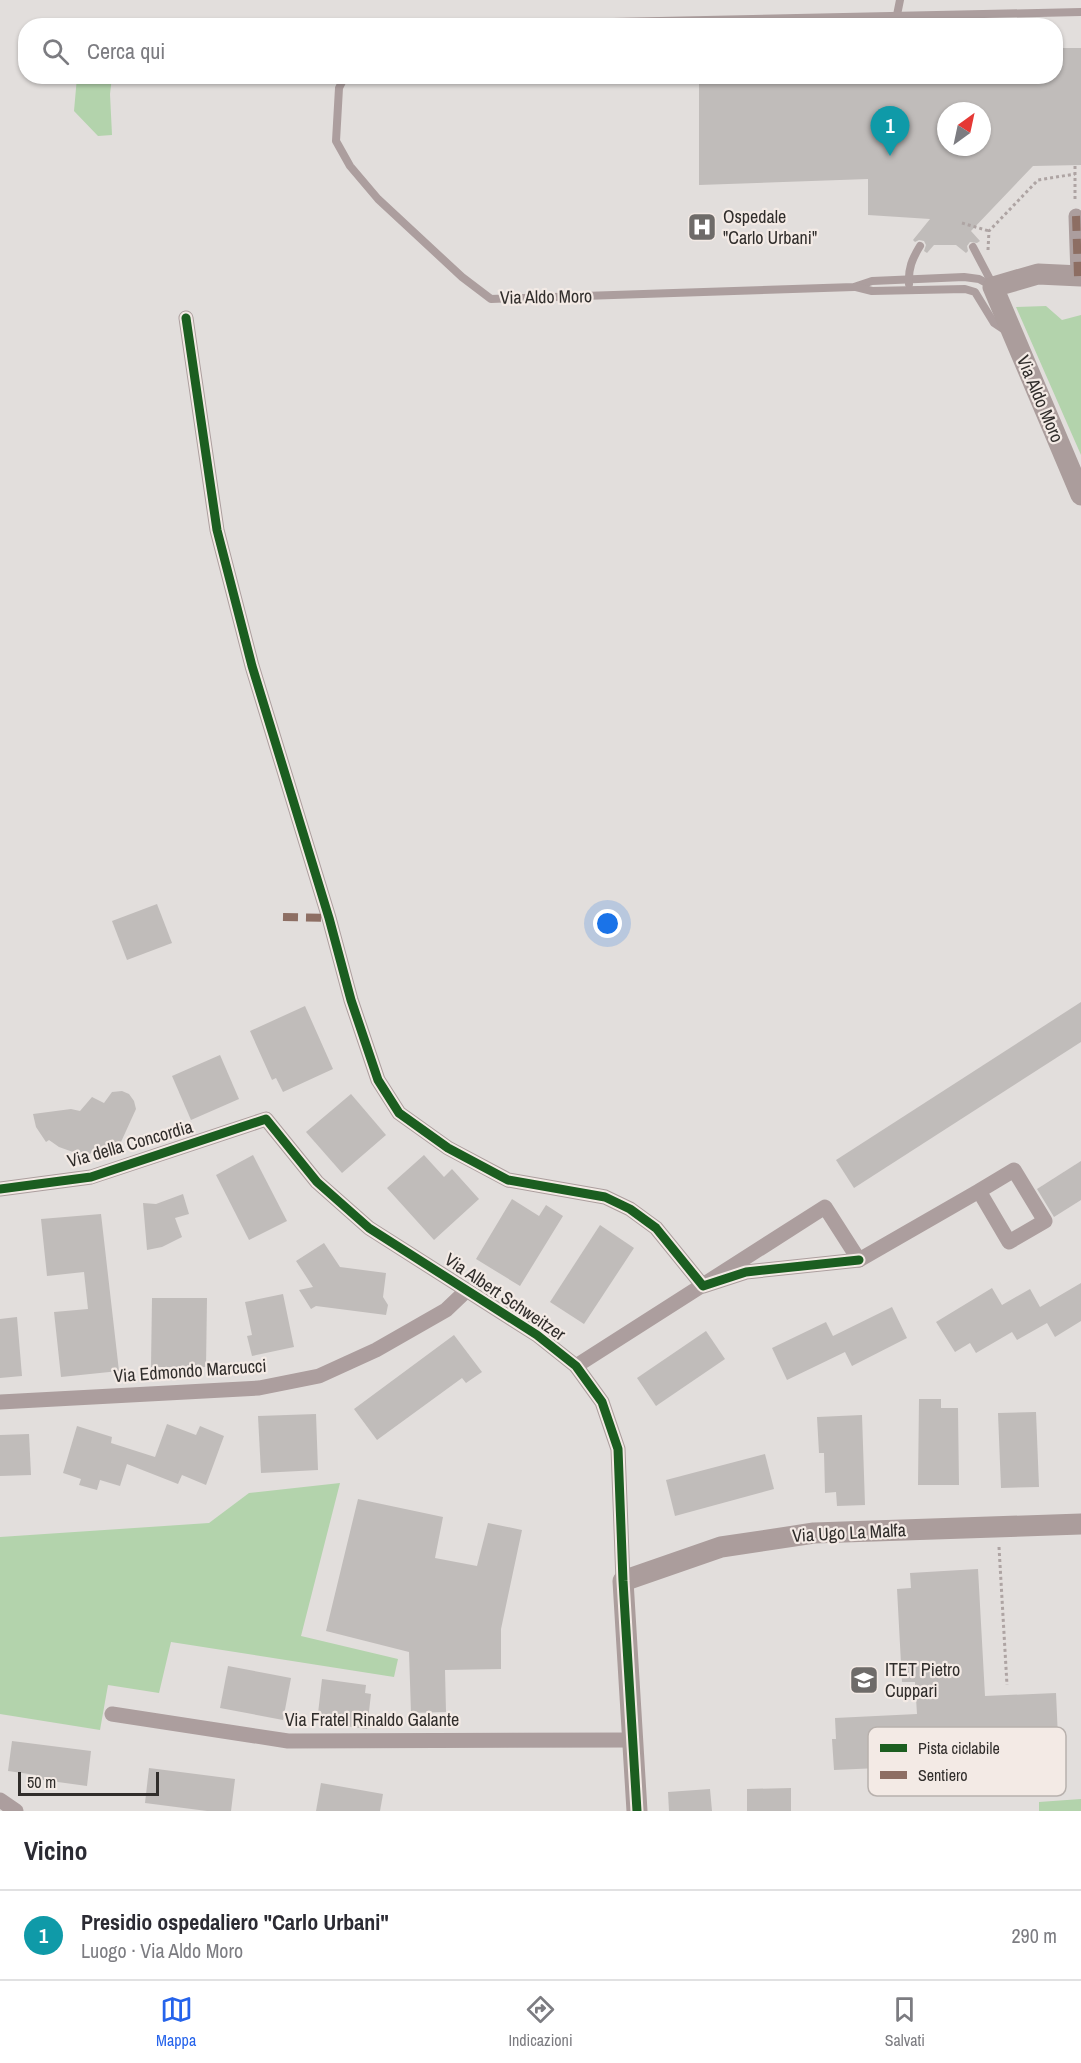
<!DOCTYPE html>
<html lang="it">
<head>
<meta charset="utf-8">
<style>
	:root { --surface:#fff; --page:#f7f7f7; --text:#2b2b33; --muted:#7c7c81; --line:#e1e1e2; --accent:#2563eb }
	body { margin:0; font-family:"Archivo Narrow",sans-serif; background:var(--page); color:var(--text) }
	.compass { position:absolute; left:937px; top:102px; width:54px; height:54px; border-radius:50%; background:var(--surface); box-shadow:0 2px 4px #0004; rotate:33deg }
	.scale { position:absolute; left:18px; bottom:15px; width:141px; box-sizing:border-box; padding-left:6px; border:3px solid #302d2b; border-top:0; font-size:16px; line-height:21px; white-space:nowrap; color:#302d2b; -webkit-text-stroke:4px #f3eae5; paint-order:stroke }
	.you { position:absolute; left:608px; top:924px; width:21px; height:21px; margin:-15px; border:4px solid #fff; border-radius:50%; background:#1a73e8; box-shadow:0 0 0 9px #1a73e833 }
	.badge { display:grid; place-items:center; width:39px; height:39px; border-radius:50%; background:var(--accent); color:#fff; font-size:20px; font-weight:700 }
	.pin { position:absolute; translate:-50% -50px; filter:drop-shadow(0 2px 3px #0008) }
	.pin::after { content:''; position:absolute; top:32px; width:21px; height:18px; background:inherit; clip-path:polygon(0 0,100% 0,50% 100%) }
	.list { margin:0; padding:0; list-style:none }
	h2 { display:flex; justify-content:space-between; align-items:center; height:78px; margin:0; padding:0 24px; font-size:26px }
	h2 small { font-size:20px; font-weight:400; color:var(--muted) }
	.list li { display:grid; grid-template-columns:39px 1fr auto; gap:18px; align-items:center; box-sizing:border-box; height:90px; padding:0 24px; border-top:2px solid var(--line) }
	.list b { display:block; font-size:22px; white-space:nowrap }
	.list p { margin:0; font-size:20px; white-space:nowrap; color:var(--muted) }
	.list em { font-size:20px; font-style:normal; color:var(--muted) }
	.icon { flex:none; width:33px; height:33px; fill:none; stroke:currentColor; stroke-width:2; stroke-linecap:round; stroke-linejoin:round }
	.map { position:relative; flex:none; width:1081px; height:1811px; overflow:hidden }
	.search { position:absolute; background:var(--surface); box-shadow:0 2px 4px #0004; left:18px; right:18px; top:18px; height:66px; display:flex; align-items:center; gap:15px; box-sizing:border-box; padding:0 21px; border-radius:24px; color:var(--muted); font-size:22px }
	.sheet { height:168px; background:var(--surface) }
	nav { display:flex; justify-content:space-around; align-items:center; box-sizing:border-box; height:84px; border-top:2px solid var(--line); background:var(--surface); font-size:16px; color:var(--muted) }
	nav a { display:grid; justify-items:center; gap:3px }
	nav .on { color:var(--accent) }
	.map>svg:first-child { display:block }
	.green { fill:#b3d3ac }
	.building { fill:#c0bcba; fill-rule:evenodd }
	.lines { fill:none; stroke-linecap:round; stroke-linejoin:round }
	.path { stroke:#aea4a3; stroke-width:3; stroke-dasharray:3 3; stroke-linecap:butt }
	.lane { stroke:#ac9e9e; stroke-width:8 }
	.street { stroke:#ac9e9e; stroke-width:15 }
	.secondary { stroke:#ab9d9c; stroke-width:21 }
	.quiet { stroke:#8d6e63; stroke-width:8; stroke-dasharray:15 8; stroke-linecap:butt }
	.cycleway-casing { stroke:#f3eae5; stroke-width:13 }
	.cycleway { stroke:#1b5e20; stroke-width:9 }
	.labels { text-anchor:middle; stroke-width:4.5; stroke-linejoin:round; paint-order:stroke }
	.poi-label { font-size:18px; fill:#302d2b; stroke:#f3eae5; text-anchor:start }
	.street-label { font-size:18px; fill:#302d2b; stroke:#f3eae5 }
	.key { fill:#f3eae5; stroke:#b8b1ad; stroke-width:1.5 }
	.key-label { font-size:16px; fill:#302d2b }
</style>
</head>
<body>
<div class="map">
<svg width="1081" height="1811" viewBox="0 0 1081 1811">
	<rect width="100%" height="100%" fill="#e2dedc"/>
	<g class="green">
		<path d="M77 77H112L110 94 112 135 98 136 74 111Z"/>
		<path d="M1046 306 1062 320 1081 315V455L1016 307Z"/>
		<path d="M340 1483 301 1636 398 1659 394 1677 171 1642 159 1693 108 1685 100 1730 0 1714V1537L209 1523 249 1493Z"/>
		<path d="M1081 1799V1811H1039V1802Z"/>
	</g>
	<g class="building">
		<path d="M1056 48H1081V165L1033 166 971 231 980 241 977 243 970 242 967 246 968 251 966 253 956 245H934L927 253 924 251 926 245 924 241 919 240 915 242 913 240 930 219 868 215V179L699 185V76H1056ZM946 111H982V147H946Z"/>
		<path d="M157 904 172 943 127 960 112 921Z"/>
		<path d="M1081 1002V1042L854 1188 836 1160Z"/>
		<path d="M305 1006 333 1069 283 1092 276 1078 272 1080 250 1031Z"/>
		<path d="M220 1055 239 1099 191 1120 172 1076Z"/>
		<path d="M122 1091 129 1094 134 1101 136 1109 121 1142 84 1156 59 1147 49 1140 46 1142 36 1127 33 1114 71 1109 80 1111 92 1097 104 1103 112 1092Z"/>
		<path d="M351 1094 386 1135 342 1173 306 1132Z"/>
		<path d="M253 1155 287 1221 249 1240 216 1175Z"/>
		<path d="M424 1155 444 1177 452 1169 479 1199 434 1240 387 1188Z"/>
		<path d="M1081 1161V1200L1054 1217 1037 1189Z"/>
		<path d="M183 1194 189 1214 175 1218 182 1237 162 1247 147 1250 143 1203 156 1204Z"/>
		<path d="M512 1199 539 1216 546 1205 563 1216 520 1286 476 1259Z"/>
		<path d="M101 1214 119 1371 61 1377 54 1312 88 1309 84 1272 47 1276 41 1219Z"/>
		<path d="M600 1225 634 1248 584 1324 550 1302Z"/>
		<path d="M324 1243 340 1267 386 1273 383 1297 388 1305 386 1315 316 1306 311 1309 299 1290 313 1287 296 1261Z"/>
		<path d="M1081 1283V1321L1055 1337 1047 1323 1017 1340 1012 1332 976 1353 970 1343 955 1352 936 1322 992 1288 1002 1305 1030 1289 1040 1307Z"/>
		<path d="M283 1294 294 1347 252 1356 247 1336 252 1335 245 1302Z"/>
		<path d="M152 1298H207L206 1367H151Z"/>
		<path d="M892 1307 907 1338 852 1366 845 1352 787 1380 772 1348 826 1322 833 1336Z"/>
		<path d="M17 1317 22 1376 0 1378V1319Z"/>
		<path d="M706 1331 725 1359 656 1406 637 1378Z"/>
		<path d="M454 1335 482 1372 466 1383 462 1378 377 1440 354 1409Z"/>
		<path d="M919 1399H941V1408H958L959 1485H918Z"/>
		<path d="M1036 1412 1039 1487 1001 1488 998 1413Z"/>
		<path d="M316 1414 318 1470 261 1473 258 1416Z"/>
		<path d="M862 1415 865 1505 837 1506 836 1492 825 1493 824 1453H819L817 1417Z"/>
		<path d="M167 1424 196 1435 200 1426 224 1436 206 1485 182 1475 178 1484 127 1464 120 1486 100 1480 97 1490 79 1485 81 1479 63 1473 77 1426 112 1437 111 1443 155 1457Z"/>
		<path d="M29 1434 31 1475 0 1476V1435Z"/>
		<path d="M765 1454 774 1489 675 1516 666 1480Z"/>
		<path d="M358 1499 443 1517 435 1558 477 1566 488 1523 522 1530 501 1629V1669L445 1670 446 1712 411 1713 409 1652 326 1631Z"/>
		<path d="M978 1569 985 1696 1056 1693 1059 1760 834 1770 832 1739H836L835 1718 917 1714 915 1682H902L897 1589 911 1588 910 1573Z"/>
		<path d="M228 1666 291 1678 283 1720 220 1708Z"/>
		<path d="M322 1679 366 1685 365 1693 371 1694 367 1729 317 1722Z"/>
		<path d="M12 1741 91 1751 87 1786 36 1779V1775L8 1771Z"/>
		<path d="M149 1768 235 1779 231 1811H207L145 1803Z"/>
		<path d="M321 1783 383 1794 380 1811H316Z"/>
		<path d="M791 1788V1811H747V1789Z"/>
		<path d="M710 1789 712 1811H669L668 1792Z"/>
	</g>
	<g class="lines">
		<g class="path">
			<path d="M1075 166V199"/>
			<path d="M962 223 989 231"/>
			<path d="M988 250 989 231 1038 180 1075 174"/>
			<path d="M999 1547 1007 1685"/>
		</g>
		<g class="lane">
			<path d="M897 15 900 0"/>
			<path d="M424 26 1081 12"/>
			<path d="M345 76 339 88 336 141 350 166 378 199 462 277 491 299 854 287 872 281 964 277 979 279 992 286"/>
			<path d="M973 247 993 285"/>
			<path d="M909 284C908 269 912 259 920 246"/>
			<path d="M856 287 872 291 965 289 975 292 994 323 1006 331"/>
		</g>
		<g class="street">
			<path d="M1076 216 1078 276"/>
			<path d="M186 318 217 530 252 666 329 918 351 1000 378 1080 399 1113 448 1148 508 1180 605 1197 630 1209 656 1228 703 1286 746 1272 859 1260"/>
			<path d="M0 1189 91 1177 266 1119 317 1182 369 1228 537 1335 576 1366 602 1402 618 1449 623 1581"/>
			<path d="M576 1366 825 1207 859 1260 979 1191 1009 1242 1045 1221 1014 1170 979 1191"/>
			<path d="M0 1402 259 1388 319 1376 376 1350 446 1310 467 1290"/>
			<path d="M112 1714 288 1741 634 1740"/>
			<path d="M0 1800 16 1811"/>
		</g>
		<g class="secondary">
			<path d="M1081 276 1038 274 993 287 1081 495"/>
			<path d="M637 1811 623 1581 721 1547 814 1533 1081 1524"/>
		</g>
		<g class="quiet">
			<path d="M1076 216 1078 276"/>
			<path d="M283 917 329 918"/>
		</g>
		<g class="cycleway-casing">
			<g id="cycleway">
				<path d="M186 318 217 530 252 666 329 918 351 1000 378 1080 399 1113 448 1148 508 1180 605 1197 630 1209 656 1228 703 1286 746 1272 859 1260"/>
				<path d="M0 1189 91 1177 266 1119 317 1182 369 1228 537 1335 576 1366 602 1402 618 1449 623 1581 637 1811"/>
			</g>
		</g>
		<use href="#cycleway" class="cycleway"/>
	</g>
	<defs>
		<g id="hospital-square" transform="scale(1.5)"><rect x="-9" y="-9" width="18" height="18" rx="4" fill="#6e6b69" stroke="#f3eae5"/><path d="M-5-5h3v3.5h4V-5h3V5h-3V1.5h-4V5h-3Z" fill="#fff"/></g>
		<g id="school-square" transform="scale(1.5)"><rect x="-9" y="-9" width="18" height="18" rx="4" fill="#6e6b69" stroke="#f3eae5"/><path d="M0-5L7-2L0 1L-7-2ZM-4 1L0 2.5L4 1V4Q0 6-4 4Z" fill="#fff"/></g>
	</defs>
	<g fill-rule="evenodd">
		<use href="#hospital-square" x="702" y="227"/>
		<use href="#school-square" x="864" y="1680"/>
	</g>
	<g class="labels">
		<g class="poi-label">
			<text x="723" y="223">Ospedale<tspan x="723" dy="21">"Carlo Urbani"</tspan></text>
			<text x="885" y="1676">ITET Pietro<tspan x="885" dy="21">Cuppari</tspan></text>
		</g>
		<g class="street-label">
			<text transform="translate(546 297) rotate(-1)" y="6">Via Aldo Moro</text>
			<text transform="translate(1040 399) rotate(67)" y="6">Via Aldo Moro</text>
			<text transform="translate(130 1144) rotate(-16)" y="6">Via della Concordia</text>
			<text transform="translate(505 1297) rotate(34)" y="6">Via Albert Schweitzer</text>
			<text transform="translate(190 1371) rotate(-4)" y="6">Via Edmondo Marcucci</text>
			<text transform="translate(849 1533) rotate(-3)" y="6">Via Ugo La Malfa</text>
			<text x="372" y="1726">Via Fratel Rinaldo Galante</text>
		</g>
	</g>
	<rect x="868" y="1727" width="198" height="69" rx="9" class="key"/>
	<rect x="880" y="1744" width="27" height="8" fill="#1b5e20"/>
	<rect x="880" y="1771" width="27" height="8" fill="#8d6e63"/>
	<g class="key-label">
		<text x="918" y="1754">Pista ciclabile</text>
		<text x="918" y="1781">Sentiero</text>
	</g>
</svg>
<svg class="compass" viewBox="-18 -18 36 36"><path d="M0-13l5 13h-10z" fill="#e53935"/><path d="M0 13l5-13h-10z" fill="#7c7c81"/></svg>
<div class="scale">50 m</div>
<div class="you"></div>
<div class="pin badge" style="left:890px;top:156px;background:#0f9aa8">1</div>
<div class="search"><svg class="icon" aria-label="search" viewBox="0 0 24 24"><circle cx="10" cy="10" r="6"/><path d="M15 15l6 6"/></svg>Cerca qui</div>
</div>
<section class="sheet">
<h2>Vicino<small></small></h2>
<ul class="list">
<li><span class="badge" style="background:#0f9aa8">1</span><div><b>Presidio ospedaliero &quot;Carlo Urbani&quot;</b><p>Luogo · Via Aldo Moro</p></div><em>290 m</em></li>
</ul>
</section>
<nav>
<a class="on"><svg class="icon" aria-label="map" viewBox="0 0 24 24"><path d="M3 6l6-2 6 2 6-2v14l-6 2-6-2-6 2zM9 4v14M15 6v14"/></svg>Mappa</a>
<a><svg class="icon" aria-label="directions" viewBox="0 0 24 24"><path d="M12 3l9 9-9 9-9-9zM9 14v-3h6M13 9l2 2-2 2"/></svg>Indicazioni</a>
<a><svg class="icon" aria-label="saved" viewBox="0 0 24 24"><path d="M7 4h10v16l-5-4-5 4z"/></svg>Salvati</a>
</nav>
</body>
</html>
